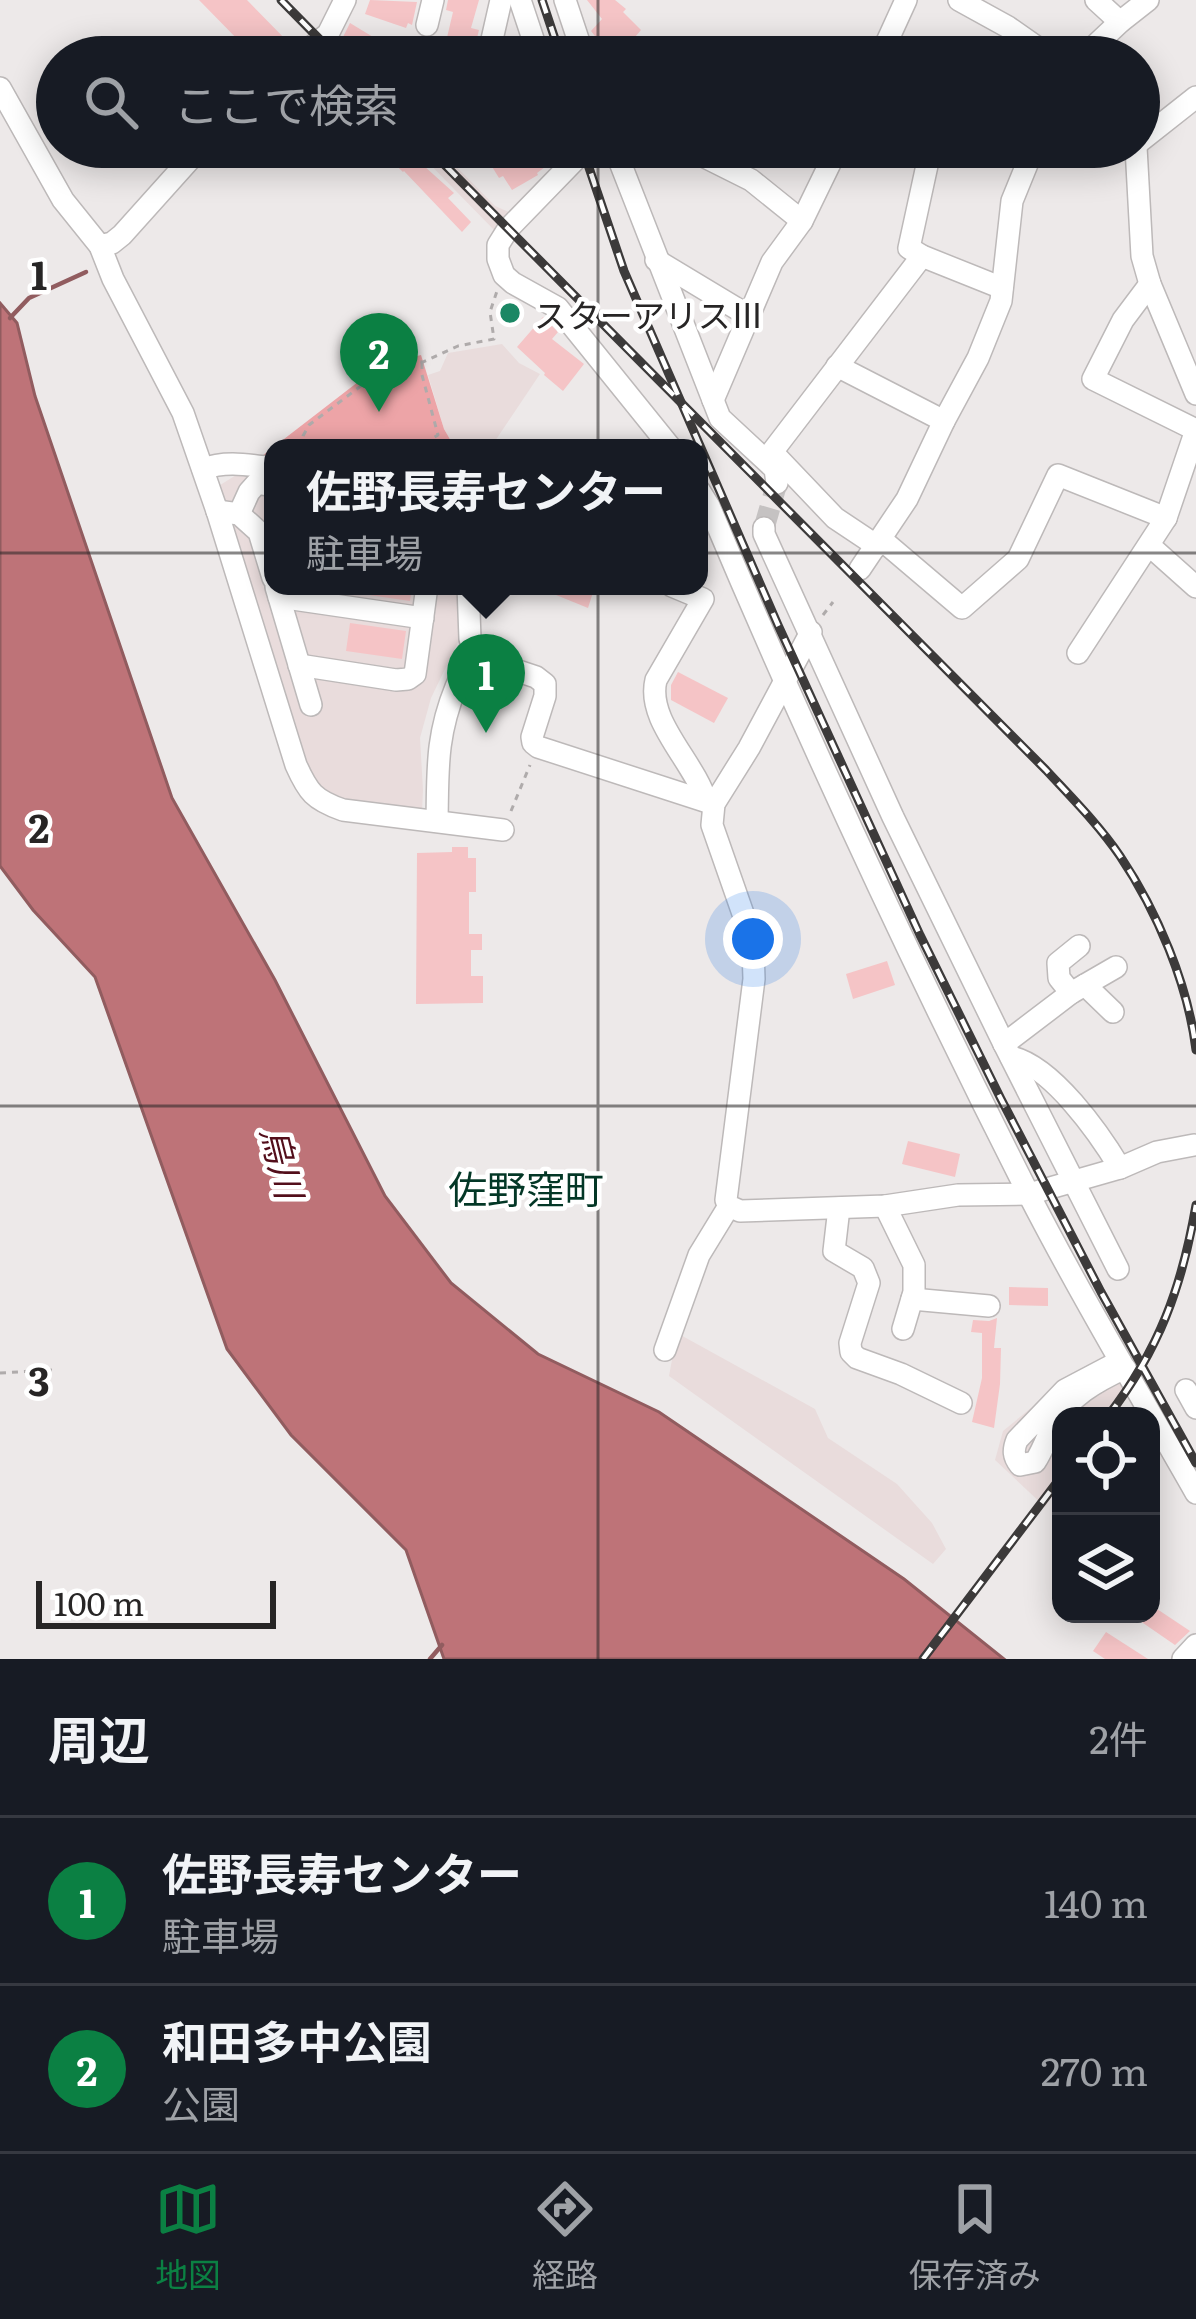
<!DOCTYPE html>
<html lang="ja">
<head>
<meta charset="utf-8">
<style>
	body { margin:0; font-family:Literata,"Noto Sans JP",serif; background:#20242c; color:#f1f3f6 }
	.controls { position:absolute; right:36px; bottom:36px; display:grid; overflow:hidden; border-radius:24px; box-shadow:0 6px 30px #0003 }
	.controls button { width:108px; height:108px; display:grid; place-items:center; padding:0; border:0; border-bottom:3px solid #363941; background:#171b24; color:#f1f3f6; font:60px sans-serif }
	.scale { position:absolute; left:36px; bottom:30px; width:240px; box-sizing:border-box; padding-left:12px; border:6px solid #272525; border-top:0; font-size:33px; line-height:42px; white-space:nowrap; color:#272525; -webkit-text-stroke:9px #fff; paint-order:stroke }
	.you { position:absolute; left:753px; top:939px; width:42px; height:42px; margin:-30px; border:9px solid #fff; border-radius:50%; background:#1a73e8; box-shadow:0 0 0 18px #1a73e833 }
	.badge { display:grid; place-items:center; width:78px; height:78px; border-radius:50%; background:#0b8043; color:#fff; font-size:39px; font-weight:700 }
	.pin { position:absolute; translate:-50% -99px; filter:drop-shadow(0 3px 6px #0008) }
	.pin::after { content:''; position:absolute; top:63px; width:42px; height:36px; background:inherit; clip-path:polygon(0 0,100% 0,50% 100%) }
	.popup { position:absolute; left:264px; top:439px; width:444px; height:156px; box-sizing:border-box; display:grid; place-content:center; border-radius:24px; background:#171b24; filter:drop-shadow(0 3px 9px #0005); font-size:39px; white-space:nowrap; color:#9ea1a6 }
	.popup b { font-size:45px; color:#f1f3f6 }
	.popup::after { content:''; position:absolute; left:50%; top:100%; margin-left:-24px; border:24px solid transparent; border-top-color:#171b24 }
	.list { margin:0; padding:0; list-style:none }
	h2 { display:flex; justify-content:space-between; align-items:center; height:156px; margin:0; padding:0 48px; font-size:51px }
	h2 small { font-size:39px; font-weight:400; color:#9ea1a6 }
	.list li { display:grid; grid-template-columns:78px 1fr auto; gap:36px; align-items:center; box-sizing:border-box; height:168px; padding:0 48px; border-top:3px solid #363941 }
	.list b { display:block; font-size:45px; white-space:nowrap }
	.list p { margin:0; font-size:39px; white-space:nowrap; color:#9ea1a6 }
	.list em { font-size:39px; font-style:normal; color:#9ea1a6 }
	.icon { flex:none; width:66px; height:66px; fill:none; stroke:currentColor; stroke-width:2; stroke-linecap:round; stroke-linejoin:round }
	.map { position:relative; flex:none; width:1196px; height:1659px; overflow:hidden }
	.search { position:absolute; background:#171b24; box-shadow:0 6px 30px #0003; left:36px; right:36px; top:36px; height:132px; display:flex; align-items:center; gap:30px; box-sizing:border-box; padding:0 42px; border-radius:66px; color:#9ea1a6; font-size:45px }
	.sheet { height:492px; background:#171b24 }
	nav { display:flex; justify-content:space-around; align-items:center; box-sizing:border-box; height:168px; border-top:3px solid #363941; background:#171b24; font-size:33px; color:#9ea1a6 }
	nav a { display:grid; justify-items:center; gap:6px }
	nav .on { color:#0b8043 }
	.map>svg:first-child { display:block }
	.built { fill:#e9dcdc }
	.green { fill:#eda4a7 }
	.water { fill:#be7378; stroke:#915c5f; stroke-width:3 }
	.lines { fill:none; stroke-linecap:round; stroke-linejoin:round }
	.stream { stroke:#915c5f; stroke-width:4.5 }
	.building { fill:#f5c4c6 }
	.minor-tunnel { stroke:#c5c2c2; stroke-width:21; stroke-dasharray:21 10; stroke-linecap:butt }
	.minor-casing { stroke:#bdb9b9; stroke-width:24 }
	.path { stroke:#afabab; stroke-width:3; stroke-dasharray:6 6; stroke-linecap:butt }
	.minor { stroke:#fff; stroke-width:21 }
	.rail-casing { stroke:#3c3a3a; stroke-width:9 }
	.rail { stroke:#fff; stroke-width:4.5; stroke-dasharray:14; stroke-linecap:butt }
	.grid { fill:none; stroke:#272525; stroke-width:3; stroke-opacity:0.55 }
	.poi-dot { fill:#1b8764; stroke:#fff; stroke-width:4.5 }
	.labels { text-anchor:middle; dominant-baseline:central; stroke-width:9; stroke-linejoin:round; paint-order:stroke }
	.poi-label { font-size:33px; fill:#272525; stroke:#fff; text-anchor:start }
	.water-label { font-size:36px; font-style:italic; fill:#530e1b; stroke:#fff }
	.quarter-label { font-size:39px; fill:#033726; stroke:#fff }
	.grid-label { font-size:39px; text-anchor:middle; font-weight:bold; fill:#272525; stroke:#fff; stroke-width:9; stroke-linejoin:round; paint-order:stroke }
</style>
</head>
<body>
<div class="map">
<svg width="1196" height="1659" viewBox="0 0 1196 1659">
	<rect width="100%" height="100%" fill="#ede9e9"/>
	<!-- built -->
	<g class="built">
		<polygon points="413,147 437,147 495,206 511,213 495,231"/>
		<polygon points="502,344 519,363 540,374 495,441 490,440 485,448 455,448 444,429 428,375 440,371 448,353"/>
		<polygon points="241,472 273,476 273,586 457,586 462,634 431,698 420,738 423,790 422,813 337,802 304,772 217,487"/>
		<polygon points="677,1333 815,1409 828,1438 897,1484 932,1523 946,1549 933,1564 669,1376"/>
		<polygon points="1111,1361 1128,1393 1111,1416 1061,1416 1061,1485 1045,1507 995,1460 1003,1431 1054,1389"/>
	</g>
	<!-- green -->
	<polygon class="green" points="421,355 444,429 455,448 273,448 273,457 262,456 380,365"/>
	<!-- water -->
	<polygon class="water" points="0,303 17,323 35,396 172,798 275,980 385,1196 451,1283 538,1354 659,1412 904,1579 1004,1659 444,1659 406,1550 291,1435 227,1349 95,977 33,910 0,866"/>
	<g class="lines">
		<!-- stream -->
		<g class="stream">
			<polyline points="10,318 29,298 86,272"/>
			<polyline points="430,1659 442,1645"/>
		</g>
	</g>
	<!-- building -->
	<g class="building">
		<polygon points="199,0 247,0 290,44 276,57 246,57 238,49 243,45"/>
		<polygon points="370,0 417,2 412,25 408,23 406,28 365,14"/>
		<polygon points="448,0 479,0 471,28 479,30 473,54 445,46 453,12 446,10"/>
		<polygon points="587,0 615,0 626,9 623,12 641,30 618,57 599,57 606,50 591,31 602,19"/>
		<polygon points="350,23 406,57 379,57 348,45 342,39"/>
		<polygon points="377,147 403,147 454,193 448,198 471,222 462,232 404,171 403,172"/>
		<polygon points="547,149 553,161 537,173 538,175 512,190 503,176 499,178 491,165 514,151 521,164"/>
		<polygon points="543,317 558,332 552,339 584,364 563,391 544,375 545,373 517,347"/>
		<polygon points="328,586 412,586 410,601 328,589"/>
		<polygon points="534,586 595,586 588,608"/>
		<polygon points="350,623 406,631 402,659 346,651"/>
		<polygon points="678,672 728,698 714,723 671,700 671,685"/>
		<polygon points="452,847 468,847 468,858 476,858 476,892 469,892 469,934 482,934 482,950 471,950 471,976 483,976 483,1003 416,1004 417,853 452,852"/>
		<polygon points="887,961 895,985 853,999 846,974"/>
		<polygon points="908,1141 960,1154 955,1177 902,1164"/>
		<polygon points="1009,1287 1048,1288 1048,1306 1009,1305"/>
		<polygon points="997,1318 994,1348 1001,1348 1000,1384 994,1428 972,1422 982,1378 982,1333 971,1332 973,1320 989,1321"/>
		<polygon points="1151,1605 1190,1631 1175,1645 1130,1614 1151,1614"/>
		<polygon points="1106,1632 1148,1659 1105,1659 1093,1651"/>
	</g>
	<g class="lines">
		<!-- minor-tunnel -->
		<polyline class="minor-tunnel" points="764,528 777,483"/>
		<!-- minor casing -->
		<g class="minor-casing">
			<g id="minor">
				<polyline points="520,0 539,57"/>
				<polyline points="565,0 584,57"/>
				<polyline points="959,0 1008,27 1051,57"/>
				<polyline points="1096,0 1120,22"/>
				<polyline points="427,25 433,0"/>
				<polyline points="299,57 328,34 345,0"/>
				<polyline points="488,57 501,0"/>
				<polyline points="880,57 906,0"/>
				<polyline points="1083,57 1120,22 1148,0"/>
				<path d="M0,88l63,112 37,46 13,33 70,134 34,98 79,254c12,27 18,35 47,45l160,20"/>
				<polyline points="1139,142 1196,97"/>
				<polyline points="569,147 574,161 508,229 498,245 498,259 504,275 513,283 558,308 671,448"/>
				<polyline points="614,147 720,418 775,469 777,483"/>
				<polyline points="685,147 751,180 802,221"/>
				<polyline points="931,147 909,248 922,256 1002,288"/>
				<polyline points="1136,147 1142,256 1150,284 1196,394"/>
				<polyline points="100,246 112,243 122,235 201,147"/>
				<polyline points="656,260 749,316"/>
				<polyline points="1150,284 1123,320 1093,379 1196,430"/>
				<polyline points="837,366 944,421"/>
				<polyline points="713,400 772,262 802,221 838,147"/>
				<polyline points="772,452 922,256"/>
				<polyline points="774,454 835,518 877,546"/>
				<path d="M203,469c23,-9 46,-4 70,-1"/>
				<path d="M699,490l10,16c98,232 204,460 318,685 53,103 112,202 169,302"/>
				<polyline points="217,511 239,514 259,532 273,578"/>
				<polyline points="239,514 249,492 257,483 273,486"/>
				<polyline points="764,528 764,534 893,817 1004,1044 1118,1269"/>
				<polyline points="882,540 962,608 1018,559 1058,475 1166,518"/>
				<polyline points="1150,546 1196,587"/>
				<polyline points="860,569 907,499 944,421 978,358 1001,301 1012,201 1034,147"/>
				<polyline points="468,586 470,639"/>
				<path d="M672,586l31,13 -47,81c-10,41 38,81 50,121"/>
				<polyline points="276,587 311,705"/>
				<polyline points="279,597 423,618"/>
				<polyline points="811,632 749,748 714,804 712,825 748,928 753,949 754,979 726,1200 729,1206 740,1211 885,1206 958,1195 1029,1194 1120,1168 1157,1152 1194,1145"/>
				<polyline points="1078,653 1166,518 1196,430"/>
				<polyline points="299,665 396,680 408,679 415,674 427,586"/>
				<path d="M437,821c1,-52 -1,-85 19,-134 6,-13 8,-25 20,-30l60,20 9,7v12l-13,41 1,6 5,4 176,57"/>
				<polyline points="1085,985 1113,1012"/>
				<polyline points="1071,993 1059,978 1058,963 1079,946"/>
				<polyline points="1004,1044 1071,993 1116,967"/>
				<path d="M1011,1057c41,9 88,76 109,111"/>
				<polyline points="885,1206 914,1265 914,1292 903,1329"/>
				<polyline points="839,1208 834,1251 863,1268 869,1283 850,1343 851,1352 857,1358 901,1374 961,1403"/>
				<polyline points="912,1299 989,1306"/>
				<polyline points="665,1350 699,1255 729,1206"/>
				<path d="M1120,1361l-55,29 -48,50c-4,10 -4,16 3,25l15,-3c8,-12 12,-25 18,-37 17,-29 42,-43 72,-57"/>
				<polyline points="1186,1390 1196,1408"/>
				<polyline points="1183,1659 1196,1645"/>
			</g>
		</g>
		<!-- path -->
		<g class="path">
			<polyline points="422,363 422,375 438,435 433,438 435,448"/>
			<polyline points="302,448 303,436 309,425 386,367 414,361 423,362 458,346 494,339 490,312 497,291"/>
			<polyline points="823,615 833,602"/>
			<polyline points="511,811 530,765"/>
			<polyline points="0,1373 52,1370"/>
		</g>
		<!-- minor -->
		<use href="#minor" class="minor"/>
		<!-- rail casing -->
		<g class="rail-casing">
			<g id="rail">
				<polyline points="281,0 337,57"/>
				<polyline points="542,0 561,57"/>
				<path d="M427,147l619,623c25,27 53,55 74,86 37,55 68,128 76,194"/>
				<polyline points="582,147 624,271 778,625 920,935 1001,1099 1101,1292 1196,1463"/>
				<path d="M1108,1416c51,-66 74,-129 88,-211"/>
				<polyline points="923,1659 1061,1477"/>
			</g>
		</g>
		<!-- rail -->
		<use href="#rail" class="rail"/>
	</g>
	<!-- grid -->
	<path class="grid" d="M598,0v57M598,147v1512M0,553h1196M0,1106h1196"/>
	<!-- markers -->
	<circle class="poi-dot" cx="510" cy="313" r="12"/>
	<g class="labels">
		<!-- poi labels -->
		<g class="poi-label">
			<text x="534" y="313">スターアリスⅢ</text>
		</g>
		<!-- water labels -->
		<g class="water-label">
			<text transform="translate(284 1162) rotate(76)">烏川</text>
		</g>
		<!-- quarter labels -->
		<g class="quarter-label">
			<text x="526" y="1187">佐野窪町</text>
		</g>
	</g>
	<g class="grid-label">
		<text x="39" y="290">1</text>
		<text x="39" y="843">2</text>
		<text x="39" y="1396">3</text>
	</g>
</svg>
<div class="controls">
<button><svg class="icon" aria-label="locate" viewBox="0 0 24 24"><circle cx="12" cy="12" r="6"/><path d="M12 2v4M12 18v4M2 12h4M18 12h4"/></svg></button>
<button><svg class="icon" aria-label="layers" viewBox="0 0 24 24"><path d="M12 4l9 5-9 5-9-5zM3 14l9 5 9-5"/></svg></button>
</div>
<div class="scale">100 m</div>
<div class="you"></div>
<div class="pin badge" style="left:486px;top:733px">1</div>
<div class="popup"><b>佐野長寿センター</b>駐車場</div>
<div class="pin badge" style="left:379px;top:412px">2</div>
<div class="search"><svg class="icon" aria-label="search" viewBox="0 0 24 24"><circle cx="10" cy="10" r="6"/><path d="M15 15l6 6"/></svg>ここで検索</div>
</div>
<section class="sheet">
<h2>周辺<small>2件</small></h2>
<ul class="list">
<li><span class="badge">1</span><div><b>佐野長寿センター</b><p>駐車場</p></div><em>140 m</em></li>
<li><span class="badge">2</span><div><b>和田多中公園</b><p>公園</p></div><em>270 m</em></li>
</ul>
</section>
<nav>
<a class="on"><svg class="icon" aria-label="map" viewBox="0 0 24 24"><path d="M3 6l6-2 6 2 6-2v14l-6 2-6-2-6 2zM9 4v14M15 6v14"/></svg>地図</a>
<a><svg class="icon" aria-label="directions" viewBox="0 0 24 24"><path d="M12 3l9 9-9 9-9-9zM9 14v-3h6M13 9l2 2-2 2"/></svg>経路</a>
<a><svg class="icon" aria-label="saved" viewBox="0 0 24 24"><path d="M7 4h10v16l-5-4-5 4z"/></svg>保存済み</a>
</nav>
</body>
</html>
